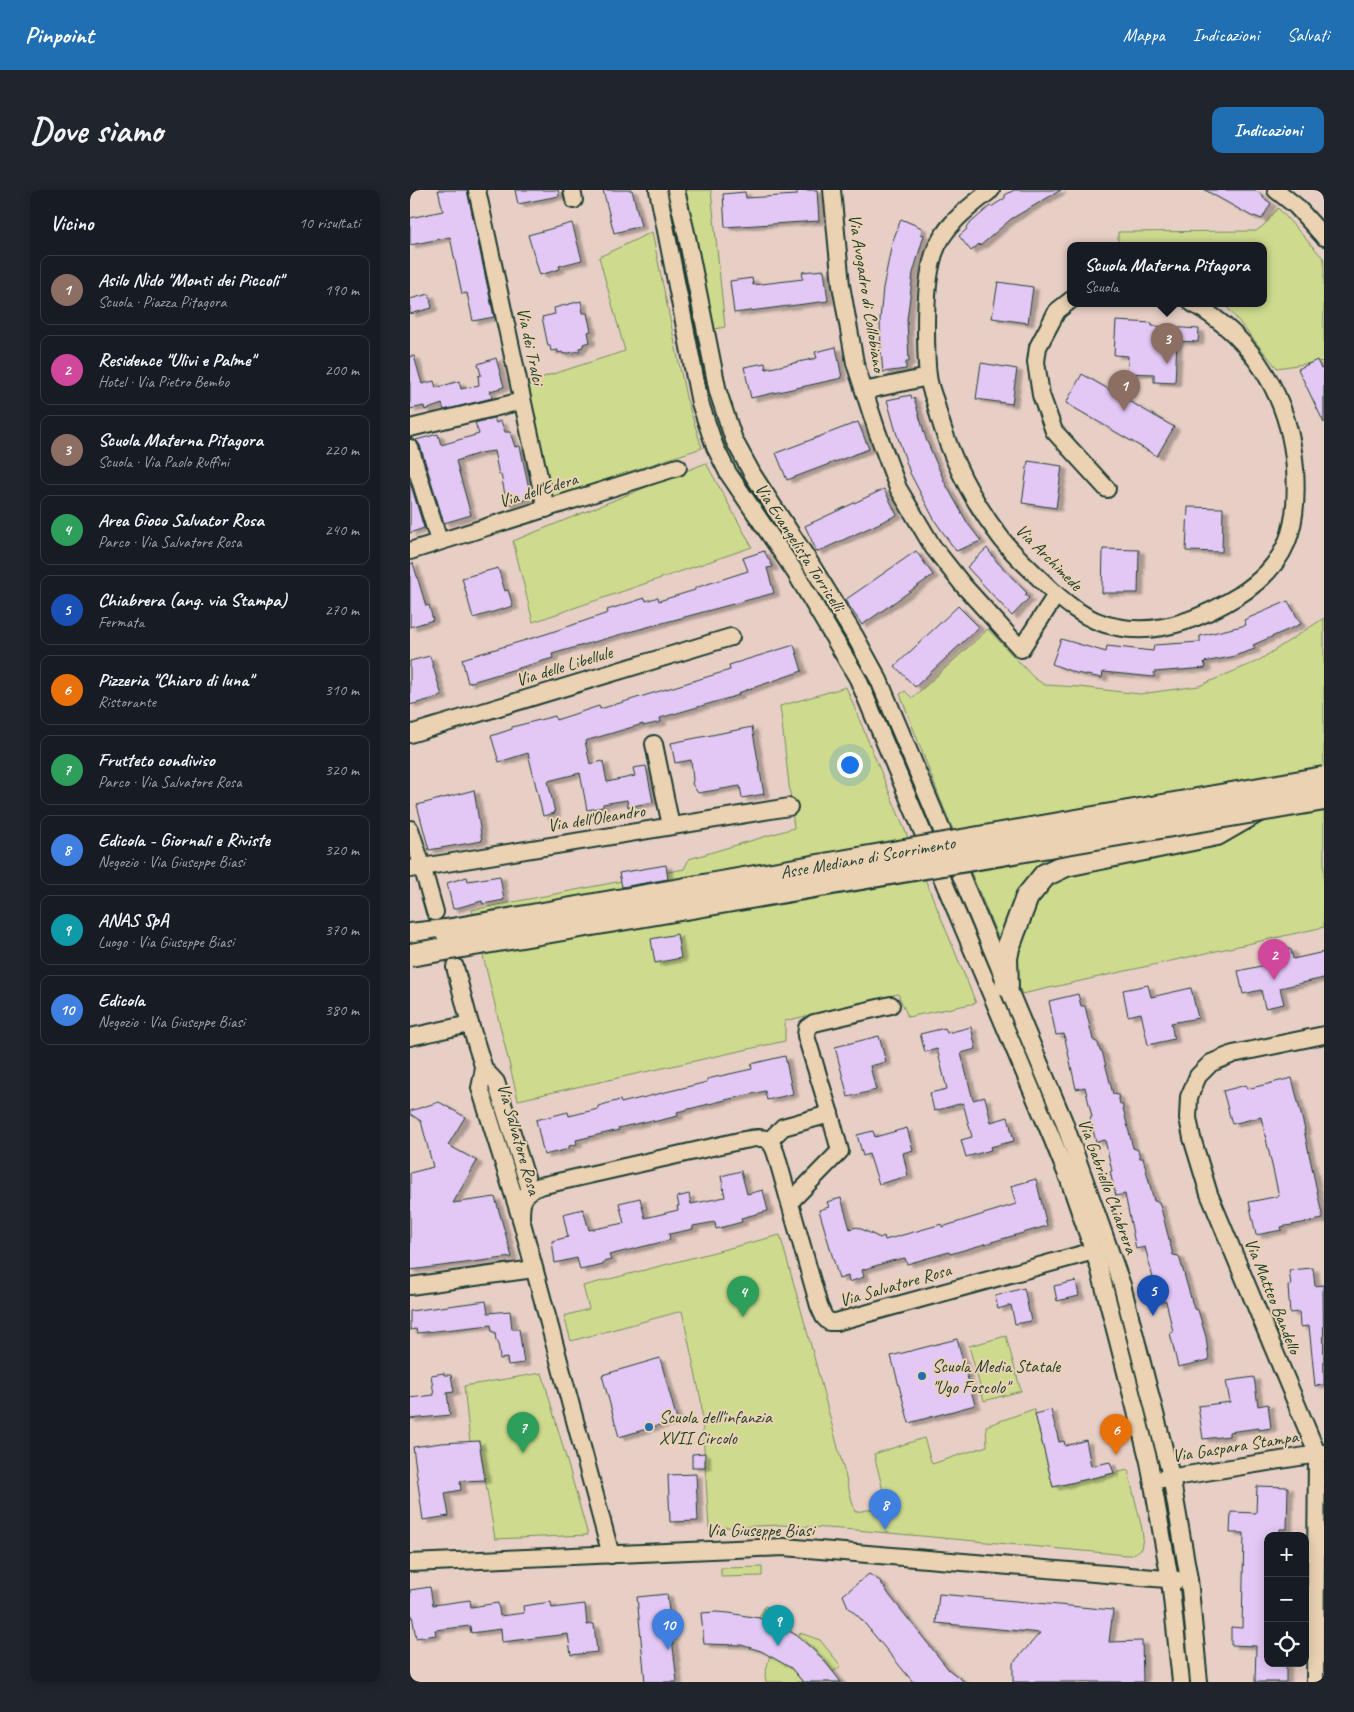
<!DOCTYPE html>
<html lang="it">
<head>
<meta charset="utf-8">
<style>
	body { margin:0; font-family:Caveat,sans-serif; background:#20242c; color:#f1f3f6 }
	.controls { position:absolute; right:15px; bottom:15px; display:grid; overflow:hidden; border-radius:10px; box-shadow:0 2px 12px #0003 }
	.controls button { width:45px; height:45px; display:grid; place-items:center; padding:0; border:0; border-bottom:1px solid #363941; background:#171b24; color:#f1f3f6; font:25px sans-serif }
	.you { position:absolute; left:439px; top:574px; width:18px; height:18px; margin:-12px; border:4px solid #fff; border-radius:50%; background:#1a73e8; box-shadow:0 0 0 8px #1a73e833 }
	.badge { display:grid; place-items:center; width:32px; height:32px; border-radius:50%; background:#1f6fb2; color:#fff; font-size:16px; font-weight:700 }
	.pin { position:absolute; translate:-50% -41px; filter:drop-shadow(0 1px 2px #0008) }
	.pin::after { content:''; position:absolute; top:26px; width:18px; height:15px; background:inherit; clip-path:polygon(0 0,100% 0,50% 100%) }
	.popup { position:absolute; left:657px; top:52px; width:200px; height:65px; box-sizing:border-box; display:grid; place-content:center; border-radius:10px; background:#171b24; filter:drop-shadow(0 1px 4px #0005); font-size:16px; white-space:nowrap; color:#9ea1a6 }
	.popup b { font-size:19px; color:#f1f3f6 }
	.popup::after { content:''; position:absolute; left:50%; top:100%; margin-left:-10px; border:10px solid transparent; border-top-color:#171b24 }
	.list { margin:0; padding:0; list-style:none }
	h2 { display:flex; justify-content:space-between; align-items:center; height:65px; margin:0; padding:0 20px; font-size:21px }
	h2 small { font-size:16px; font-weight:400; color:#9ea1a6 }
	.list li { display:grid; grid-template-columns:32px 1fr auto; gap:15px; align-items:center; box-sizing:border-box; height:70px; margin:0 10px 10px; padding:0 10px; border:1px solid #363941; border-radius:10px }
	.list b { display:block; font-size:19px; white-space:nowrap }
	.list p { margin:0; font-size:16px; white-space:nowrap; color:#9ea1a6 }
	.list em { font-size:16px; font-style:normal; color:#9ea1a6 }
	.icon { flex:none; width:28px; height:28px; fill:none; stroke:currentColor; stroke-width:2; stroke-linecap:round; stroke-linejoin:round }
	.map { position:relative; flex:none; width:914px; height:1492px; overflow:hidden; border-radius:10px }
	header { display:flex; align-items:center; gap:30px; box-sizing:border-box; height:70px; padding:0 25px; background:#1f6fb2; color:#fff }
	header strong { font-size:24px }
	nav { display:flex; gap:28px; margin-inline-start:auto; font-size:18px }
	.intro { display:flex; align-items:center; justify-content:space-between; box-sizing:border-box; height:120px; padding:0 30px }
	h1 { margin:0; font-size:35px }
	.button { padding:12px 22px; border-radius:10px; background:#1f6fb2; color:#fff; font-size:18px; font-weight:700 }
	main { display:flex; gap:30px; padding:0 30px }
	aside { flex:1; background:#171b24; border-radius:10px; box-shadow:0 2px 12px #0003 }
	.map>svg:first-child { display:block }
	.green { fill:#cedb8e; stroke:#768c61 }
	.building { fill:#e3c7f5; stroke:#1f3d34; filter:url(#shadow) }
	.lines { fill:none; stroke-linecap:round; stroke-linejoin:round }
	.minor-casing { stroke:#1f3d34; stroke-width:20 }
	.highway-casing { stroke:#1f3d34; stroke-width:26 }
	.minor { stroke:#ead2b2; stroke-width:16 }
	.highway { stroke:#ead2b2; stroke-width:22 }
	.highway-bridge-casing { stroke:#1f3d34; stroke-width:26; stroke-linecap:butt }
	.highway-bridge { stroke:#ead2b2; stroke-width:22 }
	.poi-dot { fill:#1f6fb2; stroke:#ead2b2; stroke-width:2 }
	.labels { text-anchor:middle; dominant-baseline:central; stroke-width:4; stroke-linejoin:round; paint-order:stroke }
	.street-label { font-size:18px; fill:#1f3d34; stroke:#ead2b2 }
	.poi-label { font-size:18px; fill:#1f3d34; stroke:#ead2b2; text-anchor:start }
</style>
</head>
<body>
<header>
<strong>Pinpoint</strong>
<nav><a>Mappa</a><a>Indicazioni</a><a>Salvati</a></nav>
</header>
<div class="intro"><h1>Dove siamo</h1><a class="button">Indicazioni</a></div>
<main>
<aside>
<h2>Vicino<small>10 risultati</small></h2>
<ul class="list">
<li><span class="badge" style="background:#8d6e63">1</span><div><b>Asilo Nido &quot;Monti dei Piccoli&quot;</b><p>Scuola · Piazza Pitagora</p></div><em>190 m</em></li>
<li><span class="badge" style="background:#d1479c">2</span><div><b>Residence &quot;Ulivi e Palme&quot;</b><p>Hotel · Via Pietro Bembo</p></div><em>200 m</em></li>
<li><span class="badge" style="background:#8d6e63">3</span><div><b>Scuola Materna Pitagora</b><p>Scuola · Via Paolo Ruffini</p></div><em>220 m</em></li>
<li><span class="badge" style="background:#2e9e5b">4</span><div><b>Area Gioco Salvator Rosa</b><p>Parco · Via Salvatore Rosa</p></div><em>240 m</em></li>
<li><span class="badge" style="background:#1a4fb4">5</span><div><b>Chiabrera (ang. via Stampa)</b><p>Fermata</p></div><em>270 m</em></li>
<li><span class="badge" style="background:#e8710a">6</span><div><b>Pizzeria &quot;Chiaro di luna&quot;</b><p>Ristorante</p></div><em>310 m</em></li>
<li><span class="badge" style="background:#2e9e5b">7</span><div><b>Frutteto condiviso</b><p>Parco · Via Salvatore Rosa</p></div><em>320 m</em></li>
<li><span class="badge" style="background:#3f7fe0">8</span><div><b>Edicola - Giornali e Riviste</b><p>Negozio · Via Giuseppe Biasi</p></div><em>320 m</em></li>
<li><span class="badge" style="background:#0f9aa8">9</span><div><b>ANAS SpA</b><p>Luogo · Via Giuseppe Biasi</p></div><em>370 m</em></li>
<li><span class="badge" style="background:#3f7fe0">10</span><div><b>Edicola</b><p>Negozio · Via Giuseppe Biasi</p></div><em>380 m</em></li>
</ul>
</aside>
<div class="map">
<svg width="914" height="1492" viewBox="0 0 914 1492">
	<defs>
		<filter id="shadow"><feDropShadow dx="5.5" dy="3" stdDeviation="1" flood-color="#0004"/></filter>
	</defs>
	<rect width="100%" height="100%" fill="#e8cfc6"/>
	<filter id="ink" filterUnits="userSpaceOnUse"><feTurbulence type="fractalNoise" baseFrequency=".02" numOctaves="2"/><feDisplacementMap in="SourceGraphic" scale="10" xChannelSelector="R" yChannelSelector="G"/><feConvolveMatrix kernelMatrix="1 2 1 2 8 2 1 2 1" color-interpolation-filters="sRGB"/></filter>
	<g filter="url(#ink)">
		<!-- green -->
		<g class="green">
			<polygon points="272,0 301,0 315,137 305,139"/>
			<polygon points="868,18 914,69 914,171 867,178 817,117 806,113 853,113 853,55 708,55 708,42 846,41 854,35"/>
			<polygon points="242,42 276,207 292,258 142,307 118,192 215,161 189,67"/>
			<polygon points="296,273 342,357 123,432 103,351"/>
			<polygon points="914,428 914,737 612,804 531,611 490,504 495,501 502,508 578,439 624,488 635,495 669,497 730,504 789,496 848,471"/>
			<polygon points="436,497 566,813 498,827 488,804 375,831 375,851 108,910 62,720 274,679 279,669 384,638 370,516"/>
			<polygon points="370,1045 400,1152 445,1322 477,1317 464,1264 514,1248 522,1274 577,1256 576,1236 624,1219 643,1297 718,1280 732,1339 733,1348 731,1359 722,1365 717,1365 446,1340 371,1335 299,1338 291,1210 272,1121 161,1151 154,1126 179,1119 173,1096"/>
			<polygon points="596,1146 611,1201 574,1211 559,1156"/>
			<polygon points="132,1183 178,1345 85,1349 69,1252 60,1252 54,1196"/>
			<polygon points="352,1377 352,1386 311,1387 311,1378"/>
			<polygon points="355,1416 359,1418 367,1428 378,1436 376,1439 349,1428"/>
			<polygon points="390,1443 410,1450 431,1476 423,1482 412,1468 389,1447"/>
			<polygon points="360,1465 381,1478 393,1492 356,1492 355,1485"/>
		</g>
		<!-- building -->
		<g class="building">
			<polygon points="28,0 57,0 84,127 63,131 57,103 52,104 40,47 0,55 0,28 33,21"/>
			<polygon points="105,0 148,0 149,6 108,14"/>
			<polygon points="193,0 222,0 231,36 204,43"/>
			<polygon points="387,0 407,0 409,31 315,37 313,4 335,2 336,8 387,5"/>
			<polygon points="604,0 651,0 601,29 570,56 569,54 561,61 549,46 557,39 556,37 580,16 581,17 595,8 595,5"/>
			<polygon points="795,0 844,0 854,6 853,8 861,13 852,29 844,26 843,27"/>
			<polygon points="491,29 512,38 511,44 514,45 503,83 497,130 499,172 496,172 496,179 473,182 471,162 470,130 473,98 482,53"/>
			<polygon points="162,33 172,70 149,76 150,79 130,85 118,45"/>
			<polygon points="414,80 418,111 324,123 320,91 342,88 343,95 393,89 392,82"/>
			<polygon points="588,92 623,97 618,133 582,128"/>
			<polygon points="19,104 22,118 0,124 0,109"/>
			<polygon points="171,111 173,123 177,123 181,141 178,142 180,152 173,154 173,157 169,158 170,161 153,164 152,162 148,163 148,160 141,161 140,156 138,156 132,127 145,124 144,118"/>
			<polygon points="706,131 742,133 742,136 789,139 788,152 767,151 765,193 744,192 744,184 717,183 718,166 704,165"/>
			<polygon points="426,157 432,188 341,208 334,177 355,173 356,179 407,168 405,162"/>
			<polygon points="0,166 4,166 12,194 24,191 26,198 49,191 51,199 69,195 68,186 71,185 68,174 86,168 94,197 80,201 82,208 34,220 32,214 15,220 14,216 0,219"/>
			<polygon points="907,170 911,179 914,178 914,233 888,179"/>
			<polygon points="571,173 607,179 602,214 566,209"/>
			<polygon points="672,184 764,237 747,266 656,213"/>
			<polygon points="501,205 502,209 504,208 516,249 535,293 558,334 571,351 546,361 525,331 500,283 486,242 477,210"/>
			<polygon points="84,228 86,233 91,231 95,242 100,242 105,257 110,256 121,308 97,315 91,284 89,285 84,261 70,263 46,271 61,325 34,333 10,255 6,250 28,244 31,255 69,244 65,233"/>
			<polygon points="448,232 459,259 377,290 366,263"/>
			<polygon points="618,271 652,276 646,318 612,313"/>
			<polygon points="0,292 14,338 0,343"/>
			<polygon points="474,299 487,325 407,362 395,336"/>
			<polygon points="778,317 813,318 812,362 776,361"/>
			<polygon points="577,358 587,372 617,403 615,405 619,408 602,426 557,377"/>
			<polygon points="693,359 729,360 728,403 692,403"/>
			<polygon points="354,361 363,377 357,378 364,403 219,442 142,464 143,468 58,493 52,469 136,444 198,423 197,420 235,408 236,411 248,407 249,411 285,400 285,398 338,381 333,368"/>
			<polygon points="506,361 523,385 452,435 435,410"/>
			<polygon points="3,373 16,416 19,415 23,430 0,437 0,374"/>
			<polygon points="88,378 95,401 98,400 103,416 63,428 52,388"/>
			<polygon points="878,411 891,434 843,455 845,459 821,467 794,472 796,478 744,482 744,487 693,482 692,488 666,483 642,474 651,449 696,462 697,456 743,461 744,455 790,452 790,446 836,435 834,430"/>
			<polygon points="548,416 569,437 505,497 485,476"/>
			<polygon points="384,455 392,481 328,503 329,505 250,528 251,532 233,536 233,534 175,551 180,574 193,571 197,592 225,586 223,578 236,576 243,612 218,617 217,610 193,614 193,617 177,620 170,583 138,591 145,623 133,626 118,563 89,572 81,546 102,539 102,537 145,526 146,530 189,516 190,519 320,480 319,475"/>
			<polygon points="20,466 32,506 0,515 0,471"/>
			<polygon points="342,537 354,604 332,608 330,596 288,603 282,594 283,590 281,570 265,573 261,553"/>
			<polygon points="64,600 72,651 19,660 7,615"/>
			<polygon points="256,675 258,689 212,697 209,683"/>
			<polygon points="90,686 94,710 73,714 72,711 43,719 37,693 57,687 58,691"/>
			<polygon points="267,744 271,768 245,773 241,749"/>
			<polygon points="871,756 881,760 883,769 914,762 914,788 870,798 874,814 855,818 851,800 833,804 828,781 860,774 857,759"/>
			<polygon points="738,795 741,807 781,798 788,828 761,833 764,849 738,855 731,823 718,826 713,800"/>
			<polygon points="668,804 671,816 675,816 683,850 688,853 690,861 692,861 703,904 708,905 710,914 712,914 723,958 728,960 730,968 733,968 744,1011 749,1012 752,1022 763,1065 769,1066 784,1119 788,1120 796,1147 799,1170 768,1177 760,1143 763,1142 756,1111 746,1113 740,1089 743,1088 735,1057 726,1059 715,1004 706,1006 700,982 702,981 695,950 686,952 680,928 682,927 675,897 666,899 654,844 646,845 639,811"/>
			<polygon points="561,837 566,859 551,863 563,910 575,907 581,932 598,927 604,951 580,957 581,960 556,967 551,950 562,947 553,913 524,921 520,903 537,899 527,859 515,862 510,844 535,838 537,843"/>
			<polygon points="469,846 476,872 460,876 466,900 438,907 425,857"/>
			<polygon points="375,866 383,904 357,910 355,901 315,910 267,922 268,926 243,932 243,930 208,938 209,940 166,950 167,954 159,956 159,959 134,965 126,930 158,922 159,926 188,919 188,916 210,910 211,913 297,892 297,889 342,879 341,874"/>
			<polygon points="882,888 895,940 894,940 913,1029 871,1037 872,1040 846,1045 839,1012 869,1006 851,927 822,934 813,901 836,895 837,899"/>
			<polygon points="29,912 55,927 38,955 67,971 43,1013 85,1007 102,1067 0,1080 0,983 23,977 11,931 0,924 0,921"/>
			<polygon points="497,938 503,960 493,963 498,986 469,994 459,964 453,966 447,945 463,941 465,947"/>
			<polygon points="331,981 337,1004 353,1000 358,1021 331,1028 332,1032 306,1039 305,1032 283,1036 283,1039 259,1044 260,1050 199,1065 201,1070 193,1072 193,1075 170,1080 167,1068 145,1073 142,1051 158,1047 153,1024 173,1019 179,1040 214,1033 209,1013 230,1008 235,1028 268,1020 267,1016 269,1016 267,1007 279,1004 281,1014 315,1007 311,986"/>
			<polygon points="626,989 637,1036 540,1064 539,1062 497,1074 495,1068 481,1071 452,1080 454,1087 439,1092 438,1086 429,1089 409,1020 419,1017 417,1012 431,1008 440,1039 447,1037 470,1048 474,1046 475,1050 532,1034 532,1037 606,1014 601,996"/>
			<polygon points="903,1078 905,1096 913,1095 914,1195 905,1196 899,1136 890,1137 889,1122 880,1123 878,1096 881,1095 879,1080"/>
			<polygon points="666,1091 669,1106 647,1111 644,1096"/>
			<polygon points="614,1098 621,1131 605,1134 601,1115 588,1119 585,1106"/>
			<polygon points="76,1111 78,1123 100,1121 102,1139 109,1139 114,1173 98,1175 97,1168 90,1169 88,1151 86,1151 85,1142 82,1142 81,1135 7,1143 6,1139 0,1140 0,1121"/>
			<polygon points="547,1149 565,1215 499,1233 481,1166"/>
			<polygon points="250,1168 267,1230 209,1247 192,1185"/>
			<polygon points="34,1183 34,1185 41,1185 44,1202 37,1203 40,1225 0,1229 0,1208 24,1205 21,1185"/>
			<polygon points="844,1187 848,1216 858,1214 861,1238 849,1240 849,1238 819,1242 819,1246 793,1249 788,1216 820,1212 816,1191"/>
			<polygon points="641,1220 649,1252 654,1251 655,1256 676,1250 681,1276 700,1272 704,1283 643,1297 625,1224"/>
			<polygon points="69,1251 75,1290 50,1291 51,1300 35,1303 39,1326 13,1330 3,1257 31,1253"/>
			<polygon points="295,1263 295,1277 282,1277 282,1264"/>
			<polygon points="286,1284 288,1331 260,1332 258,1285"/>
			<polygon points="847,1296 878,1297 877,1339 870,1339 869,1345 858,1346 858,1473 876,1473 876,1492 845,1492 846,1456 821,1455 821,1437 832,1438 834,1343 820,1343 821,1322 846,1323"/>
			<polygon points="459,1384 470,1391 480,1406 539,1480 555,1492 503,1492 451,1429 438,1417 433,1405"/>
			<polygon points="20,1397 23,1415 60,1410 61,1417 88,1413 90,1426 114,1423 113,1416 141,1412 142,1418 175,1414 177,1435 184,1434 187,1462 161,1465 158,1444 92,1452 91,1439 61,1443 60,1436 25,1440 26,1445 6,1448 2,1425 0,1425 0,1400"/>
			<polygon points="257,1404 267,1492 235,1492 227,1407"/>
			<polygon points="529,1404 703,1420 699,1452 732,1451 733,1492 603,1492 603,1473 630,1443 526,1433"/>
			<polygon points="306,1422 319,1423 349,1428 376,1439 389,1447 401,1458 412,1468 431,1492 393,1492 381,1478 351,1461 331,1455 294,1454 291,1423"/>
		</g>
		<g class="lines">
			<!-- minor casing -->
			<g class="minor-casing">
				<g id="minor">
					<polyline points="67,0 136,319"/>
					<polyline points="162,0 164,10"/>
					<polyline points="248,0 290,213 305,257 318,283 385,382 448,489 642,948 659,990 689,1077 739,1272 760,1390 771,1492"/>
					<polyline points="266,0 277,47 308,202 324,250 343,285 397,368 446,448 469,490 653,929 712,1095 761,1286 779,1389 789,1492"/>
					<polyline points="422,0 431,95 445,173 467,241 488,298 523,357 553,395 611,459 646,405"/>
					<path d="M581,0c-22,17 -48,36 -57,64 -7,23 -8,48 -8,71 0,17 0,35 2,51 1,8 4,17 7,25 12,49 35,97 66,137 11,15 26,28 39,41 21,21 46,43 77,48 42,9 85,-9 121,-31 50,-32 61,-68 57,-127 -5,-70 -41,-131 -103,-166"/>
					<polyline points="866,0 886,16 914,47"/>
					<polyline points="661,110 647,121 628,157 626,172 631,205 644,241 697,299"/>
					<polyline points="454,201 518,187"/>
					<polyline points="0,238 112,211"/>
					<polyline points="0,258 29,351"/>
					<polyline points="0,361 268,277"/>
					<polyline points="0,544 321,447"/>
					<polyline points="244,554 261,636"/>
					<polyline points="0,639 12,676 25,722"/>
					<polyline points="0,679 379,617"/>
					<polyline points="45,777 60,834 74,879 86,892 120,1000"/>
					<polyline points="0,847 60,834"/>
					<polyline points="74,879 70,898 111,1029 201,1365"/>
					<polyline points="420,924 396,846 397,838 404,833 481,815"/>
					<polyline points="360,950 373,937 420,924 430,961 381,1011"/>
					<path d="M111,1029c0,-18 1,-26 19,-33l199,-45c19,-3 30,-9 37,13l43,152 5,11 5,5h7l258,-71"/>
					<polyline points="0,1096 124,1079"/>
					<polyline points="752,1289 914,1263"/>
					<polyline points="0,1373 374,1357 768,1390"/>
					<polyline points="905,1492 907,1263 799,1004 782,948 778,928 779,907 788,886 801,873 823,864 914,845"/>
				</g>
			</g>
			<!-- highway casing -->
			<g class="highway-casing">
				<g id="highway">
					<polyline points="0,745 36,741"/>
					<polyline points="597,796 596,768 598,758 617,707 635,685 656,675 807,644 847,621"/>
				</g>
			</g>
			<!-- minor -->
			<use href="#minor" class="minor"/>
			<!-- highway -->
			<use href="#highway" class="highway"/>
			<!-- highway-bridge casing -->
			<g class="highway-bridge-casing">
				<g id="highway-bridge">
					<path id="s1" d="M36,741l878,-153"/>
					<polyline points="0,765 914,609"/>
				</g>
			</g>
			<!-- highway-bridge -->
			<use href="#highway-bridge" class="highway-bridge"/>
		</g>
	</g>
	<!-- markers -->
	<g class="poi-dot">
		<circle cx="512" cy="1186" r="5"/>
		<circle cx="239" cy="1237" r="5"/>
	</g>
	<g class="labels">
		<!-- street labels -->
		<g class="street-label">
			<text transform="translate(457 103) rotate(81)">Via Avogadro di Collobiano</text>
			<text transform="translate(121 156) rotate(78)">Via dei Tralci</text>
			<text transform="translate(128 300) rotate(-17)">Via dell'Edera</text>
			<text transform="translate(390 357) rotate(57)">Via Evangelista Torricelli</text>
			<text transform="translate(639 367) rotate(45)">Via Archimede</text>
			<text transform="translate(154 476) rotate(-17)">Via delle Libellule</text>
			<text transform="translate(186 628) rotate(-9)">Via dell'Oleandro</text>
			<text stroke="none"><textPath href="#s1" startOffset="428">Asse Mediano di Scorrimento</textPath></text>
			<text transform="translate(109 949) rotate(74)">Via Salvatore Rosa</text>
			<text transform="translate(698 996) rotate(70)">Via Gabriello Chiabrera</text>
			<text transform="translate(485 1095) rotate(-16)">Via Salvatore Rosa</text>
			<text transform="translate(863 1106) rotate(68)">Via Matteo Bandello</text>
			<text transform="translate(825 1256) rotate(-9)">Via Gaspara Stampa</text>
			<text x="350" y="1340">Via Giuseppe Biasi</text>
		</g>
		<!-- poi labels -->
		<g class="poi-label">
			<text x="522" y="1176">Scuola Media Statale<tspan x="522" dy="21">"Ugo Foscolo"</tspan></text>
			<text x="249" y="1227">Scuola dell'infanzia<tspan x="249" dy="21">XVII Circolo</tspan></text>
		</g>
	</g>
</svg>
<div class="controls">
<button>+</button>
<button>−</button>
<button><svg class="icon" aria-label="locate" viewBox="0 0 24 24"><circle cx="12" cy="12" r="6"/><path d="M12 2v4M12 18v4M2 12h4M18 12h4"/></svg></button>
</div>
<div class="you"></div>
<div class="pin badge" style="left:714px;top:221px;background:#8d6e63">1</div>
<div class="pin badge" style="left:864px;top:790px;background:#d1479c">2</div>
<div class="pin badge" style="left:757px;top:174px;background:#8d6e63">3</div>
<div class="popup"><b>Scuola Materna Pitagora</b>Scuola</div>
<div class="pin badge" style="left:333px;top:1127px;background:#2e9e5b">4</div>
<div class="pin badge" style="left:743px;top:1126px;background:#1a4fb4">5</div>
<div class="pin badge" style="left:706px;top:1265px;background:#e8710a">6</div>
<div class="pin badge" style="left:113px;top:1263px;background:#2e9e5b">7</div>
<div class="pin badge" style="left:475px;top:1340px;background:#3f7fe0">8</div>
<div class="pin badge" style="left:368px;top:1456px;background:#0f9aa8">9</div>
<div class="pin badge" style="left:258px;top:1460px;background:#3f7fe0">10</div>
</div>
</main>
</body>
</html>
